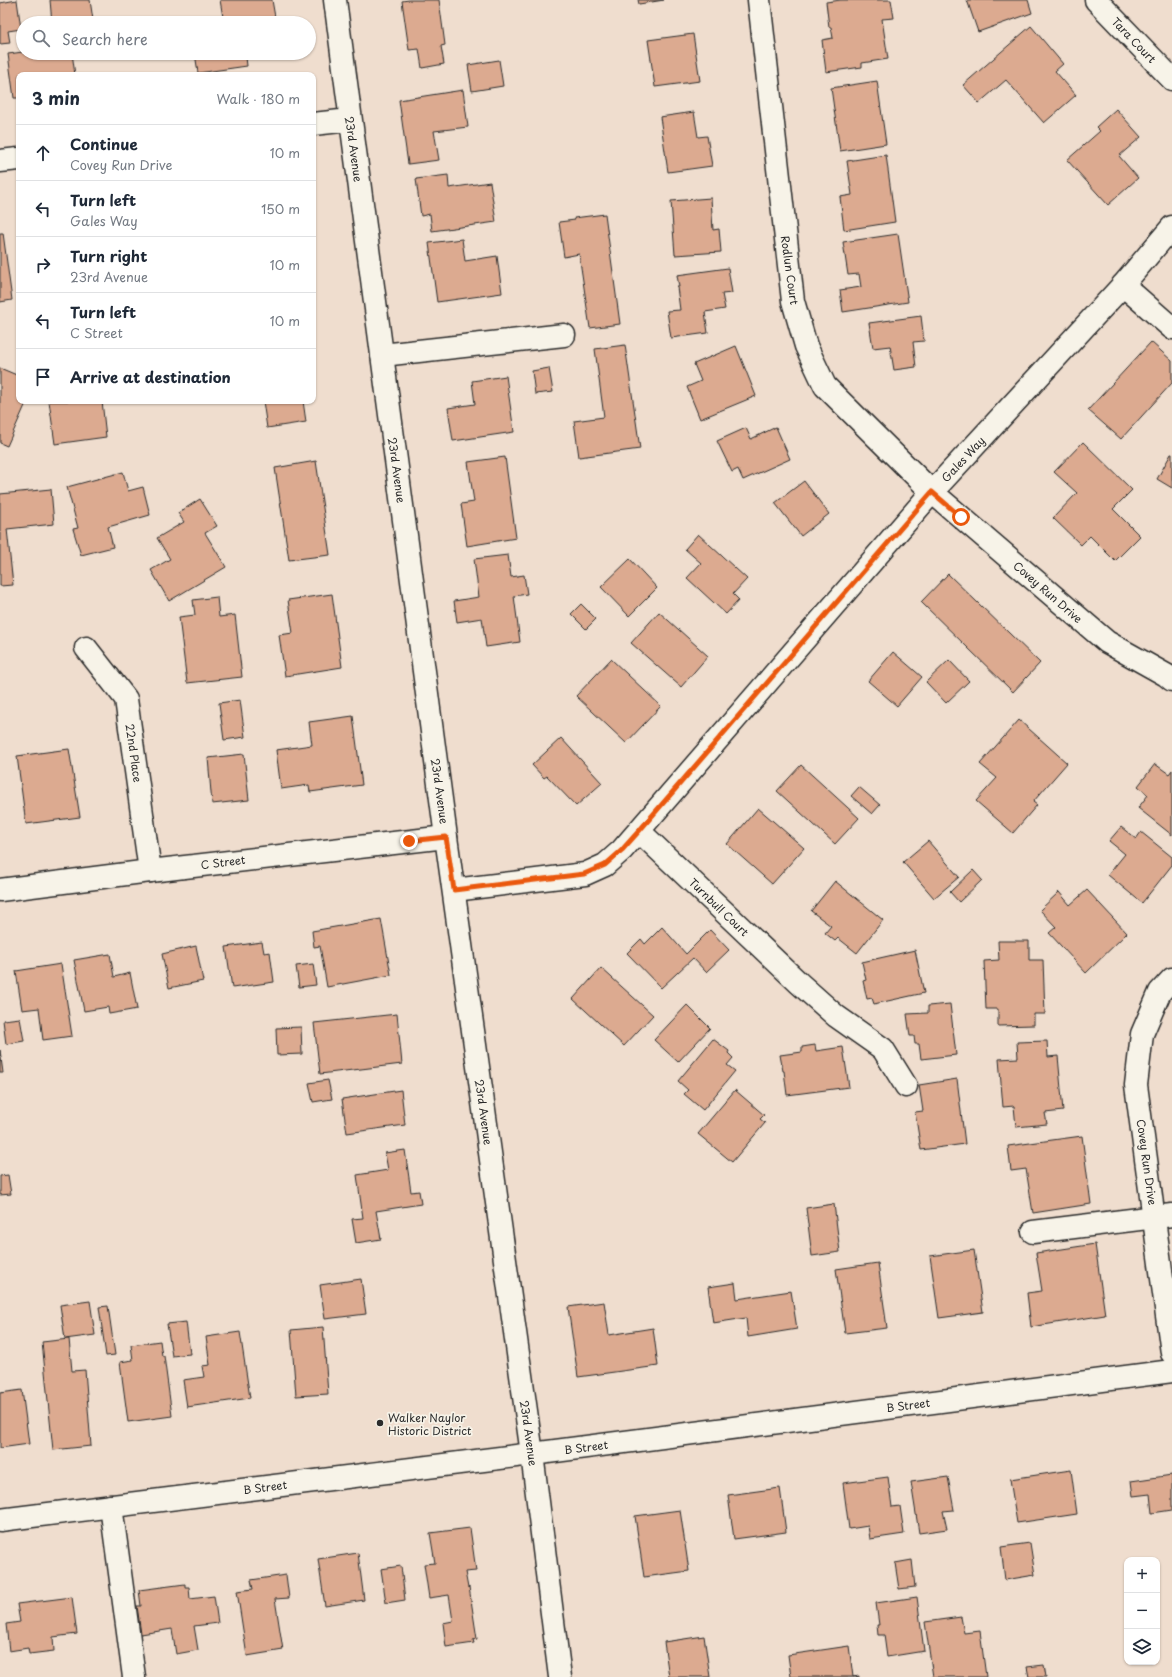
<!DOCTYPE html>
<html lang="en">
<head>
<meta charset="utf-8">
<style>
	body { margin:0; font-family:"Playpen Sans",sans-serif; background:#f6f6f7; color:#1f2937 }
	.controls { position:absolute; right:12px; bottom:12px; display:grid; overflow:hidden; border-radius:8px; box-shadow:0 1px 3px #0004 }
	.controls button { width:36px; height:36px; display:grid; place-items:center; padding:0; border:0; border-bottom:1px solid #e0e1e3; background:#fff; color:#1f2937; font:20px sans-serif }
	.stop { position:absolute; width:12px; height:12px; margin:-9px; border:3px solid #ea580c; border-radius:50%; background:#fff }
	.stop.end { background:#ea580c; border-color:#fff; box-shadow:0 1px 4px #0008 }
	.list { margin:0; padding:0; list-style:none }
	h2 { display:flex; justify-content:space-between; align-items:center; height:52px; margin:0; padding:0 16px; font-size:17px }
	h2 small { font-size:13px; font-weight:400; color:#747a83 }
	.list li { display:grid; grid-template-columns:26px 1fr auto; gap:12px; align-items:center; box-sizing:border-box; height:56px; padding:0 16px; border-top:1px solid #e0e1e3 }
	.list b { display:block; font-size:15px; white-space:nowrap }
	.list p { margin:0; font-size:13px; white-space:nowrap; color:#747a83 }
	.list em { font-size:13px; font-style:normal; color:#747a83 }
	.icon { flex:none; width:22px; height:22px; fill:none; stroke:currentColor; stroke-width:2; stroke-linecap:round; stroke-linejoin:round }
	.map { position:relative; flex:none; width:1172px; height:1677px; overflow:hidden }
	.search { position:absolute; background:#fff; box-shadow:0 1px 3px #0004; left:16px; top:16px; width:300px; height:44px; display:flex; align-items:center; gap:10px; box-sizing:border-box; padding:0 14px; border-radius:22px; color:#747a83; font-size:15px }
	.panel { position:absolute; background:#fff; box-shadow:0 1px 3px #0004; left:16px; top:72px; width:300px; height:332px; border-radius:8px }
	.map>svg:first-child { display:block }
	.building { fill:#dcaa90; stroke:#2b2b2b }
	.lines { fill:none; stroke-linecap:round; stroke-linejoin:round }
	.minor-casing { stroke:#2b2b2b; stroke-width:25 }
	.minor { stroke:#f7f3e8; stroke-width:22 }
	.route { stroke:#ea580c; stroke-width:5 }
	.poi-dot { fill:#2b2b2b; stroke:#f7f3e8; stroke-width:1.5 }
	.labels { text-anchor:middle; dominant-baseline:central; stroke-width:3.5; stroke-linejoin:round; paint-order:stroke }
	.street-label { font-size:11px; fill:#2b2b2b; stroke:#f7f3e8 }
	.poi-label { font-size:11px; fill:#2b2b2b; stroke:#f7f3e8; text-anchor:start }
</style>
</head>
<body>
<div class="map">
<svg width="1172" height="1677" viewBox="0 0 1172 1677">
	<rect width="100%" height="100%" fill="#efddce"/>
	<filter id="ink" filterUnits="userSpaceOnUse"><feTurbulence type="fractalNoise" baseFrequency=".025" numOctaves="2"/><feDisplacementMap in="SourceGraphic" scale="8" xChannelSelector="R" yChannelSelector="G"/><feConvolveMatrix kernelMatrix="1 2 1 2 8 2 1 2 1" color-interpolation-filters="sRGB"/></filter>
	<g filter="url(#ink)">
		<!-- building -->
		<g class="building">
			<polygon points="17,0 21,29 8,31 10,43 0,44 0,3"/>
			<polygon points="50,0 90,0 93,20 73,23 52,23"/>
			<polygon points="220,0 272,0 276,23 224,23"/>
			<polygon points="409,0 439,0 445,45 441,46 444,64 422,68 419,49 409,50 402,1"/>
			<polygon points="638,0 664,0 639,4"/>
			<polygon points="841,0 891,0 894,18 882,19 888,59 862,63 862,67 826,72 822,40 833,38 831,27 829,27 826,2"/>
			<polygon points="967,0 1028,0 1032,13 978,32"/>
			<polygon points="1031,26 1063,64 1055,71 1076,95 1044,123 1006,80 979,103 963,85"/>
			<polygon points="693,34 700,81 655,87 648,40"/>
			<polygon points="23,52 23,53 72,53 75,75 19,75 19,98 14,98 8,54"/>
			<polygon points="195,53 264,53 264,54 246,57 247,66 198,73"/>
			<polygon points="499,60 503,86 472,91 468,65"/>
			<polygon points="877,81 886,144 840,151 831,88"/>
			<polygon points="463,90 468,127 434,131 439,160 408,164 399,100"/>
			<polygon points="1116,109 1141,137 1119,156 1138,178 1108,205 1067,160 1100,131 1096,127"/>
			<polygon points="694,112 698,137 707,136 712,166 668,172 660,117"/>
			<polygon points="886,155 895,222 844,230 840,197 852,195 847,161"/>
			<polygon points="448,175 449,188 490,182 496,222 432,231 430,214 421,216 416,179"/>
			<polygon points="711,198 713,230 719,229 721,252 675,255 671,201"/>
			<polygon points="605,214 620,324 590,328 579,254 564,257 559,222 575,220 574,218"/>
			<polygon points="0,233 3,233 12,300 0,302"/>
			<polygon points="898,234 908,302 843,312 840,290 861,287 859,274 848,275 843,242"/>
			<polygon points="462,239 465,261 497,256 502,293 437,302 429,243"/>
			<polygon points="728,268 732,293 722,294 725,309 705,312 708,333 671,338 667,311 680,310 677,287 679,287 677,275"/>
			<polygon points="921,316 924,341 913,342 916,367 894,370 890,346 873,348 869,323"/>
			<polygon points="1151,342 1172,361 1172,383 1121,439 1088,410"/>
			<polygon points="625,345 640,449 579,457 574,421 604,417 595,349"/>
			<polygon points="736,346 756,396 700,419 687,387 701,381 694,364"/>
			<polygon points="0,368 19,376 19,401 27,401 7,446 0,443"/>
			<polygon points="549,368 553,392 535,394 532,371"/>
			<polygon points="506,376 514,432 453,441 448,408 475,404 472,381"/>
			<polygon points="49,401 102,401 106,437 55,444"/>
			<polygon points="263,401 303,401 306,422 267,428"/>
			<polygon points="776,427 790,459 743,480 738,469 732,472 717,441 746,428 751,439"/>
			<polygon points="1083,442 1132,490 1113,509 1140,536 1115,561 1090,536 1081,545 1053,518 1077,493 1054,472"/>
			<polygon points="1171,454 1172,454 1172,488 1157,479"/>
			<polygon points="505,457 516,538 467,546 461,504 474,502 468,462"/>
			<polygon points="316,461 330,555 289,560 275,468"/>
			<polygon points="123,472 128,491 143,487 150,515 108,527 113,547 81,555 73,529 78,528 67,487"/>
			<polygon points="804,481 829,514 801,536 775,503"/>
			<polygon points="51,489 54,524 7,529 13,585 0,586 0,494"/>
			<polygon points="200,499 217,526 205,533 226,567 169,601 151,570 170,559 157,538 184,522 178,513"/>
			<polygon points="698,534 747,579 733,594 739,600 726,614 687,578 701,563 685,549"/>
			<polygon points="508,555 511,577 524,575 527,594 514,596 520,642 486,647 482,618 457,622 454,601 479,597 474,559"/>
			<polygon points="630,559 657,588 629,616 601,587"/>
			<polygon points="948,574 1040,663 1013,692 921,602"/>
			<polygon points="332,594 342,667 285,676 279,635 293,633 288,600"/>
			<polygon points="217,597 219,617 235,615 242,677 187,683 179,617 195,615 193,600"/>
			<polygon points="581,604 596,619 586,629 571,614"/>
			<polygon points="659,612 708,656 681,687 631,643"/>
			<polygon points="893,652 922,677 897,706 868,681"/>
			<polygon points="611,659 661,706 626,743 576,696"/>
			<polygon points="949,660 969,681 946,703 926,682"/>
			<polygon points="240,700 245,737 224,740 219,703"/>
			<polygon points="353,716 362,785 310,792 309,785 281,789 276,750 312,745 309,722"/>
			<polygon points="1019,720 1067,763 1033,802 1037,805 1013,833 976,801 997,778 980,764"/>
			<polygon points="561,738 602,783 576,806 547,776 544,778 532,765"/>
			<polygon points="69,749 80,817 26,824 17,756"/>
			<polygon points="244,754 249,800 212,804 208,758"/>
			<polygon points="1155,764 1169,774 1172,770 1172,835 1138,808 1148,795 1138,786"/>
			<polygon points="801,765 859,818 835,844 777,791"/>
			<polygon points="859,787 880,805 872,814 851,796"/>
			<polygon points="758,808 804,848 772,884 727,844"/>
			<polygon points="1121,827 1136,839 1141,832 1172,857 1172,865 1142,903 1108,875 1125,854 1109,841"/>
			<polygon points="928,841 959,877 934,898 903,862"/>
			<polygon points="973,870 982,880 959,902 950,892"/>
			<polygon points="835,881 883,920 857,953 838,938 835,941 825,933 831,926 811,911"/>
			<polygon points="1087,890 1127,933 1086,973 1049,933 1056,927 1040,910 1059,892 1070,905"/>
			<polygon points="381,919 391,975 327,987 320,946 314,947 312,931"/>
			<polygon points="662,927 686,954 710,930 729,950 706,972 693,958 661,988 627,953 641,939 645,944"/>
			<polygon points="998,941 1029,941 1029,960 1043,960 1045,1014 1034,1014 1034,1025 998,1026 998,1009 986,1009 984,961 999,960"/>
			<polygon points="262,942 264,953 270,952 274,982 232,988 226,947"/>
			<polygon points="196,946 203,981 169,988 162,954"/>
			<polygon points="915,950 924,993 874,1004 872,998 867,999 863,981 866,980 862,962"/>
			<polygon points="110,954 114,977 130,973 137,1009 109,1014 108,1007 84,1011 74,960"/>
			<polygon points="61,964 72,1036 43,1040 39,1008 22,1010 16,971"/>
			<polygon points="313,964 316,985 299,987 296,966"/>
			<polygon points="601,968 653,1015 624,1046 573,999"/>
			<polygon points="950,1004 956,1055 921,1059 919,1044 915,1044 914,1036 910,1036 907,1014 928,1013 928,1006"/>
			<polygon points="687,1005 710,1028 678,1062 654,1040"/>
			<polygon points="397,1014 402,1064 320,1074 314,1023"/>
			<polygon points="20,1018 24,1041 6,1044 3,1020"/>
			<polygon points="301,1027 302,1054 277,1055 276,1028"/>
			<polygon points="713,1039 729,1051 728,1053 733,1058 727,1065 735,1071 703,1110 684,1094 688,1090 678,1081"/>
			<polygon points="1047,1041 1048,1057 1058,1056 1063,1111 1045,1113 1047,1124 1016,1127 1014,1106 1003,1107 999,1059 1018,1058 1017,1042"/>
			<polygon points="815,1045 816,1051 843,1047 849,1087 787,1095 784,1071 783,1071 780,1055 802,1052 802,1047"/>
			<polygon points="0,1050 3,1073 0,1073"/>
			<polygon points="957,1079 965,1144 921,1150 915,1112 923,1111 919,1085"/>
			<polygon points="328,1080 332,1099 313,1102 309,1083"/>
			<polygon points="401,1090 405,1125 347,1133 342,1099"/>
			<polygon points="735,1090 764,1115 760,1119 765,1123 732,1162 698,1134"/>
			<polygon points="1082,1136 1091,1204 1033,1213 1026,1169 1011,1171 1008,1146"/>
			<polygon points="405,1150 411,1192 419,1191 421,1204 376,1211 381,1239 356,1243 352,1219 363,1218 357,1175 388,1170 385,1153"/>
			<polygon points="8,1175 11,1194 0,1195 0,1176"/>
			<polygon points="834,1204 840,1252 812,1256 806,1208"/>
			<polygon points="1095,1244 1105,1315 1031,1327 1027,1293 1042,1291 1036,1253"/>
			<polygon points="974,1250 983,1312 939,1318 930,1256"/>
			<polygon points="878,1263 887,1328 845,1333 836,1269"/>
			<polygon points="361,1279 366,1314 325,1319 320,1285"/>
			<polygon points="735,1283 737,1299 791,1291 797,1329 748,1337 746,1318 713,1323 708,1287"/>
			<polygon points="90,1301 95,1335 65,1339 60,1305"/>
			<polygon points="604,1302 609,1335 653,1328 658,1366 578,1377 568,1307"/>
			<polygon points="108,1306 115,1355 106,1356 99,1307"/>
			<polygon points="186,1322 190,1354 172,1356 167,1324"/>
			<polygon points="323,1327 328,1394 296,1396 291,1330"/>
			<polygon points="240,1332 250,1398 187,1407 183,1380 204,1377 202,1366 210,1365 206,1337"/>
			<polygon points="69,1339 72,1371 85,1370 91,1446 53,1450 42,1342"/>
			<polygon points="160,1341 162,1356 164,1356 172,1416 128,1422 120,1362 133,1360 131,1345"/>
			<polygon points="22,1390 29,1444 0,1448 0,1393"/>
			<polygon points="1071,1470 1077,1514 1017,1523 1010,1479"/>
			<polygon points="1172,1475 1172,1510 1152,1513 1150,1494 1133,1496 1131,1481"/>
			<polygon points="888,1477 892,1507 900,1506 904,1534 870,1539 868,1526 849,1529 843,1483"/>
			<polygon points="948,1477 954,1510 943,1511 947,1529 919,1533 911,1482"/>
			<polygon points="780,1488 786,1532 734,1539 728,1495"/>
			<polygon points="680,1510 689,1571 644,1577 635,1516"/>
			<polygon points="470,1528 476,1571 465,1572 468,1588 469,1587 477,1639 473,1640 474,1643 446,1647 443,1623 453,1621 449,1595 429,1598 424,1564 435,1563 430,1533"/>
			<polygon points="1030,1543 1035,1575 1005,1580 1001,1547"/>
			<polygon points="358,1553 364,1600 325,1606 318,1559"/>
			<polygon points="912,1560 915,1587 899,1589 895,1563"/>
			<polygon points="401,1566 405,1600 386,1603 381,1569"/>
			<polygon points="286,1575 289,1598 275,1599 283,1650 247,1656 237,1591 253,1589 251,1580"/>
			<polygon points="185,1584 185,1587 189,1587 190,1599 214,1596 218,1623 194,1626 198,1650 176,1654 172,1629 141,1634 137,1606 141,1606 139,1590"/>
			<polygon points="72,1597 77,1634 53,1637 54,1651 29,1654 28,1648 9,1651 6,1624 20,1622 17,1604"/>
			<polygon points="917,1597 924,1651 887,1657 884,1635 878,1635 877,1625 879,1625 876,1603"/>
			<polygon points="961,1617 964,1633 980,1631 986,1677 933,1677 925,1622"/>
			<polygon points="704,1636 710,1677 669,1677 664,1642"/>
			<polygon points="849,1646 853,1677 859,1676 859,1677 791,1677 788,1655"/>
			<polygon points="1044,1665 1046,1677 1029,1677 1027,1667"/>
		</g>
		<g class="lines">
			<!-- minor casing -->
			<g class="minor-casing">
				<g id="minor">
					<polyline points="335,0 446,837 532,1454 560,1677"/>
					<polyline points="759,0 793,301 806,346 825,386 932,492 1107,642 1166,675 1172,680"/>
					<polyline points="1096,0 1172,79"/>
					<polyline points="313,124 350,120"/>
					<polyline points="0,161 19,159"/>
					<polyline points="1123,285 1172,328"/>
					<polyline points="382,355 564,335"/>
					<polyline points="86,648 126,699 150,871"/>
					<polyline points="639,831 799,983 836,1016 883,1049 906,1086"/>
					<polyline points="0,890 150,871 446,837"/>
					<polyline points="454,890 585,874 605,865 622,850 932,492 1123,285 1172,227"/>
					<polyline points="1172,979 1160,992 1142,1034 1136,1085 1172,1353"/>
					<polyline points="1033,1232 1172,1215"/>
					<polyline points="111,1506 134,1677"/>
					<polyline points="0,1520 532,1454 1172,1371"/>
				</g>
			</g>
			<!-- minor -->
			<use href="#minor" class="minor"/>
		</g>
	</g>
	<g class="lines" filter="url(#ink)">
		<!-- route -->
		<polyline class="route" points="409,841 446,837 454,890 584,874 605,865 622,850 639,831 932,492 961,517"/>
	</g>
	<!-- markers -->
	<circle class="poi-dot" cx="380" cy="1423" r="4"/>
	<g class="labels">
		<!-- street labels -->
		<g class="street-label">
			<text transform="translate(1134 40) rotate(46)">Tara Court</text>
			<text transform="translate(354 149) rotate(82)">23rd Avenue</text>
			<text transform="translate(790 270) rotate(82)">Rodlun Court</text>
			<text transform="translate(963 459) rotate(-47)">Gales Way</text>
			<text transform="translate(397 470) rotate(82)">23rd Avenue</text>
			<text transform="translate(1048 592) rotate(41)">Covey Run Drive</text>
			<text transform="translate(134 753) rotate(82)">22nd Place</text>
			<text transform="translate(440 791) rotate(82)">23rd Avenue</text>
			<text transform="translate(223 862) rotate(-7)">C Street</text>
			<text transform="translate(719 907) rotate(44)">Turnbull Court</text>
			<text transform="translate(484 1112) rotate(82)">23rd Avenue</text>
			<text transform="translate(1147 1162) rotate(82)">Covey Run Drive</text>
			<text transform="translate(908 1405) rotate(-7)">B Street</text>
			<text transform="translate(529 1433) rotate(82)">23rd Avenue</text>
			<text transform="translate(586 1447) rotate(-7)">B Street</text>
			<text transform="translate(265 1487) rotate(-7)">B Street</text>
		</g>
		<!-- poi labels -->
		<g class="poi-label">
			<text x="388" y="1417">Walker Naylor<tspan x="388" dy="13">Historic District</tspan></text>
		</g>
	</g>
</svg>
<div class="controls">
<button>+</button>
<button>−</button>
<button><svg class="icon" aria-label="layers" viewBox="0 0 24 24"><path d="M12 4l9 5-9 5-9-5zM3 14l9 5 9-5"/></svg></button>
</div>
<div class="stop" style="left:961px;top:517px"></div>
<div class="stop end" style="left:409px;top:841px"></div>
<div class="search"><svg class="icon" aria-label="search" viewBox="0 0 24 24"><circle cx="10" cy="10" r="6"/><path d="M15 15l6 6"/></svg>Search here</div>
<section class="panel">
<h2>3 min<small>Walk · 180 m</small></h2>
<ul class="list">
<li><svg class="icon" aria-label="ahead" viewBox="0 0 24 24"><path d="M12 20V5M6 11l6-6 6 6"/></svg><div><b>Continue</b><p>Covey Run Drive</p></div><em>10 m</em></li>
<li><svg class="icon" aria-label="left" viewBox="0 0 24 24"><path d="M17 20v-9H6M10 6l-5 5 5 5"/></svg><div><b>Turn left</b><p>Gales Way</p></div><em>150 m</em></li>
<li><svg class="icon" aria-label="right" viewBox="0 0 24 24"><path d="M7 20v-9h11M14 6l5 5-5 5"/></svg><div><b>Turn right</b><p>23rd Avenue</p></div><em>10 m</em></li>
<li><svg class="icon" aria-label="left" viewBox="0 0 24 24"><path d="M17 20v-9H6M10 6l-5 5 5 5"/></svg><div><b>Turn left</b><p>C Street</p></div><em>10 m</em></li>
<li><svg class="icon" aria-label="arrive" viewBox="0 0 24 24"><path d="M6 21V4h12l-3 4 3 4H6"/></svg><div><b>Arrive at destination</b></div></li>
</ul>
</section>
</div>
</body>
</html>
